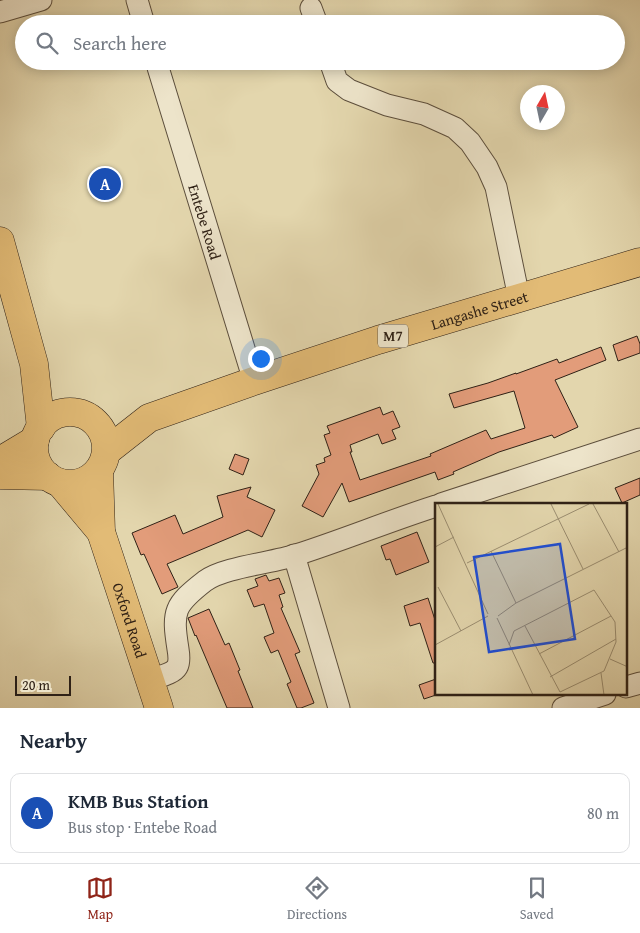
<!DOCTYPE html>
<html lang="en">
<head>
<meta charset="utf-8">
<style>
	body { margin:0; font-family:"Gentium Book Plus",serif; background:#f6f6f7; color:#1f2937 }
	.compass { position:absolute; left:520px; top:85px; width:45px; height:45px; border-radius:50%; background:#fff; box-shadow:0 2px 12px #0003; rotate:9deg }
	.scale { position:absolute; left:15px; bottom:12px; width:56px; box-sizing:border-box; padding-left:5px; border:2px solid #2f2116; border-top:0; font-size:14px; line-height:18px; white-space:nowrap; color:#2f2116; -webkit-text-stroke:4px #ede4ca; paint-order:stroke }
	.you { position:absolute; left:260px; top:358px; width:18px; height:18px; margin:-12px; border:4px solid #fff; border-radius:50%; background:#1a73e8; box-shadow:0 0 0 8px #1a73e833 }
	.badge { display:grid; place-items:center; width:32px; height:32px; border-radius:50%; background:#8f2418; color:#fff; font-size:16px; font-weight:700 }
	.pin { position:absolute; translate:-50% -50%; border:2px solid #fff; box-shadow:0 1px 5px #0006 }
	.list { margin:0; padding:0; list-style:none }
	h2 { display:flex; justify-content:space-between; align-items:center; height:65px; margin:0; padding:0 20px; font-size:21px }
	h2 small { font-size:16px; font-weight:400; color:#747a83 }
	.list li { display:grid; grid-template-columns:32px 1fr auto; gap:15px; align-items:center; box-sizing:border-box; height:80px; margin:0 10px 10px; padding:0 10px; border:1px solid #e0e1e3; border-radius:10px }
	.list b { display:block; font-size:19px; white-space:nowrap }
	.list p { margin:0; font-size:16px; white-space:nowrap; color:#747a83 }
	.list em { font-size:16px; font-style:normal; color:#747a83 }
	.icon { flex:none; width:28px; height:28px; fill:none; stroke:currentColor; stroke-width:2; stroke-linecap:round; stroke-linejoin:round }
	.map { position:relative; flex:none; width:640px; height:708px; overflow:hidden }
	.search { position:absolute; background:#fff; box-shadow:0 2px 12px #0003; left:15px; right:15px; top:15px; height:55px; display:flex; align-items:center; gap:12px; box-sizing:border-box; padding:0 18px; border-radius:28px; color:#747a83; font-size:19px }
	.sheet { height:155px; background:#fff }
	nav { display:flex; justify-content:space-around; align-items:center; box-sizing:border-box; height:70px; border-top:1px solid #e0e1e3; background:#fff; font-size:14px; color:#747a83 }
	nav a { display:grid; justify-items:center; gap:2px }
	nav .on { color:#8f2418 }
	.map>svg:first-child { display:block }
	.building { fill:#e29c7a; stroke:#2f2116 }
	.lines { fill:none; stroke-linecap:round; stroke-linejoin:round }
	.minor-casing { stroke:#5c4e3c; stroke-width:23 }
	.major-casing { stroke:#2f2116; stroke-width:29 }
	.minor { stroke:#ede4ca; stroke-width:21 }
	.major { stroke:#e2bb76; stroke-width:28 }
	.labels { text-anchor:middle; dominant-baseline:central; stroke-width:5; stroke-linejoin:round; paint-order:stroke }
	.shield { fill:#ede4ca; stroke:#685c4c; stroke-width:1 }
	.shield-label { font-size:14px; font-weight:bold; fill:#2f2116 }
	.street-label { font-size:15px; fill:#2f2116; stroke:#ede4ca }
	.inset-road { fill:none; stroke:#9b8e71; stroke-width:1 }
	.view { fill:#1d4ed8; fill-opacity:0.15; stroke:#1d4ed8; stroke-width:2.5 }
	.inset-edge { fill:none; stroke:#2f2116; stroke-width:2.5 }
</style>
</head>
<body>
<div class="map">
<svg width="640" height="708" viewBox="0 0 640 708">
	<rect width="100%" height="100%" fill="#e3d6ad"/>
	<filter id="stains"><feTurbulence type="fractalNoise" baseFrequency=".004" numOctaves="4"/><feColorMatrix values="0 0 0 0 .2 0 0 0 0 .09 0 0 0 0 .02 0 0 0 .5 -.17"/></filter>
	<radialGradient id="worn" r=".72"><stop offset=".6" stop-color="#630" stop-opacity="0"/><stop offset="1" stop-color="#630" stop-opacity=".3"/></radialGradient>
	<!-- building -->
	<g class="building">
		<polygon points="637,336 640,344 640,353 618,361 613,345"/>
		<polygon points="601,347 606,360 555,380 578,427 554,438 552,435 499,452 453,472 454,474 438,480 435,472 349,502 342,483 323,517 302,506 319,474 316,465 325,462 324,458 331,455 324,435 330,433 327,426 380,407 383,415 393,411 400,427 392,430 396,439 382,444 378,434 350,445 352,452 350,452 360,480 431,456 430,454 486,430 491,439 525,428 514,391 454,408 449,394 488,383 516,373 516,374 557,359 559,363"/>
		<polygon points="235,454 249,459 243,475 229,469"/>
		<polygon points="640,478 640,495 622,503 615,488"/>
		<polygon points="251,487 247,497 275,510 262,537 248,530 167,564 178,587 162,594 144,554 141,555 132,533 175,515 183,534 223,517 217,496"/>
		<polygon points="417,532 429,562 396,575 390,559 386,560 381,546"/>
		<polygon points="266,575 269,581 279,578 285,593 279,595 283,607 281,608 300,652 295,654 314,703 301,708 297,708 287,684 291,682 278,650 271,653 264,637 274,633 264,604 254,607 247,590 258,586 255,579"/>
		<polygon points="428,598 436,623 436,663 433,663 420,623 410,626 404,606"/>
		<polygon points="209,609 225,645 229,643 240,670 238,671 253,708 227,708 196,635 195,636 188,618"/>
		<polygon points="436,679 436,695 424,699 419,685"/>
	</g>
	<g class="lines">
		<!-- minor casing -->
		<g class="minor-casing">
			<g id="minor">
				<polyline points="137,0 144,24"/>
				<polyline points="311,8 317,24"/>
				<polyline points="0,12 41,0"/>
				<path id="s1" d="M156,61l98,320"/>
				<polyline points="330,61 337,81 349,90 387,105 424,114 455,128 470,142 487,167 496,187 519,298"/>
				<polyline points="441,504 640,439"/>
				<polyline points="294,555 339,708"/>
				<path d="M150,680c7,-3 23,-6 27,-13 3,-5 2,-12 1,-18 -6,-38 -4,-44 27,-68 19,-14 67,-18 91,-26 47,-15 93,-34 140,-49"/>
				<polyline points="626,687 640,683"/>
				<polyline points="563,708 605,694"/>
			</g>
		</g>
		<!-- major casing -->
		<g class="major-casing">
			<g id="major">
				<polyline points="0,241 34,364 41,428"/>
				<circle cx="70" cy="448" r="36"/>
				<path id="s2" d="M107,451l42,-33 105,-37 124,-41 262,-78"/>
				<polyline points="0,461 35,440"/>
				<path id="s3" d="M99,470l2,62 58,176"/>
				<polyline points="0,475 48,476"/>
				<polyline points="60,483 101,532"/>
			</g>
		</g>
		<!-- minor -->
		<use href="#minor" class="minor"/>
		<!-- major -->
		<use href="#major" class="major"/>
	</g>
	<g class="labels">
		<!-- shield labels -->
		<rect class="shield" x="378" y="324.5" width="30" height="23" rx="4"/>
		<g class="shield-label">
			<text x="393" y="336">M7</text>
		</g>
		<!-- street labels -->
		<g class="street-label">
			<text stroke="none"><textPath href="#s1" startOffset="168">Entebe Road</textPath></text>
			<text stroke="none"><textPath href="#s2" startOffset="401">Langashe Street</textPath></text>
			<text stroke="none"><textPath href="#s3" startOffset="155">Oxford Road</textPath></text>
		</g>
	</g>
	<!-- overview -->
	<g transform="translate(435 503)">
		<rect width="192" height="192" fill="#e3d6ad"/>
		<path class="inset-road" d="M3,1l50,110M116,1l32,65M158,1l26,48M0,44l19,-10M56,48l25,52M32,60l122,-59M3,84l23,44M63,113l18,-13 112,-56M62,115l36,77M0,142l53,-29M74,142l5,-14 80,-41 21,32 1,20 -12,29 -44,21 -35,-66M104,151l72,-38M175,156l18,8M166,170l3,22M115,174l66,-38"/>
		<path class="view" d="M125,41l15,95 -86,13 -15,-95z"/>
		<rect width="192" height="192" class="inset-edge"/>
	</g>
	<rect width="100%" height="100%" filter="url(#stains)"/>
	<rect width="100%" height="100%" fill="url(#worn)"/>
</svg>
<svg class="compass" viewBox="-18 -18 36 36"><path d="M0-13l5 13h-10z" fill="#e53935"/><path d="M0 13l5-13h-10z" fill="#747a83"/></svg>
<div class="scale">20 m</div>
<div class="you"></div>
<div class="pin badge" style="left:105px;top:184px;background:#1a4fb4">A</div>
<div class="search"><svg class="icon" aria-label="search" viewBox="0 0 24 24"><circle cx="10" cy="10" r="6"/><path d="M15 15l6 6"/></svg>Search here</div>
</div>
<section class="sheet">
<h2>Nearby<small></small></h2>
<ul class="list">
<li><span class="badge" style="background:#1a4fb4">A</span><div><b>KMB Bus Station</b><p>Bus stop · Entebe Road</p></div><em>80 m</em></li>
</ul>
</section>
<nav>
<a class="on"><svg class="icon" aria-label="map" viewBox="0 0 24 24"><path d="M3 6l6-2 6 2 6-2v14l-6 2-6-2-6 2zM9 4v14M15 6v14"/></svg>Map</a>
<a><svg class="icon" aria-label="directions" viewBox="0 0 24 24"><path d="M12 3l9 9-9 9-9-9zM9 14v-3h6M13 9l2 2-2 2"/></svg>Directions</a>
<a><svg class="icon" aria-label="saved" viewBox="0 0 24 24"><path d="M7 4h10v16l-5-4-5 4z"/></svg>Saved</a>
</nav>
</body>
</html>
